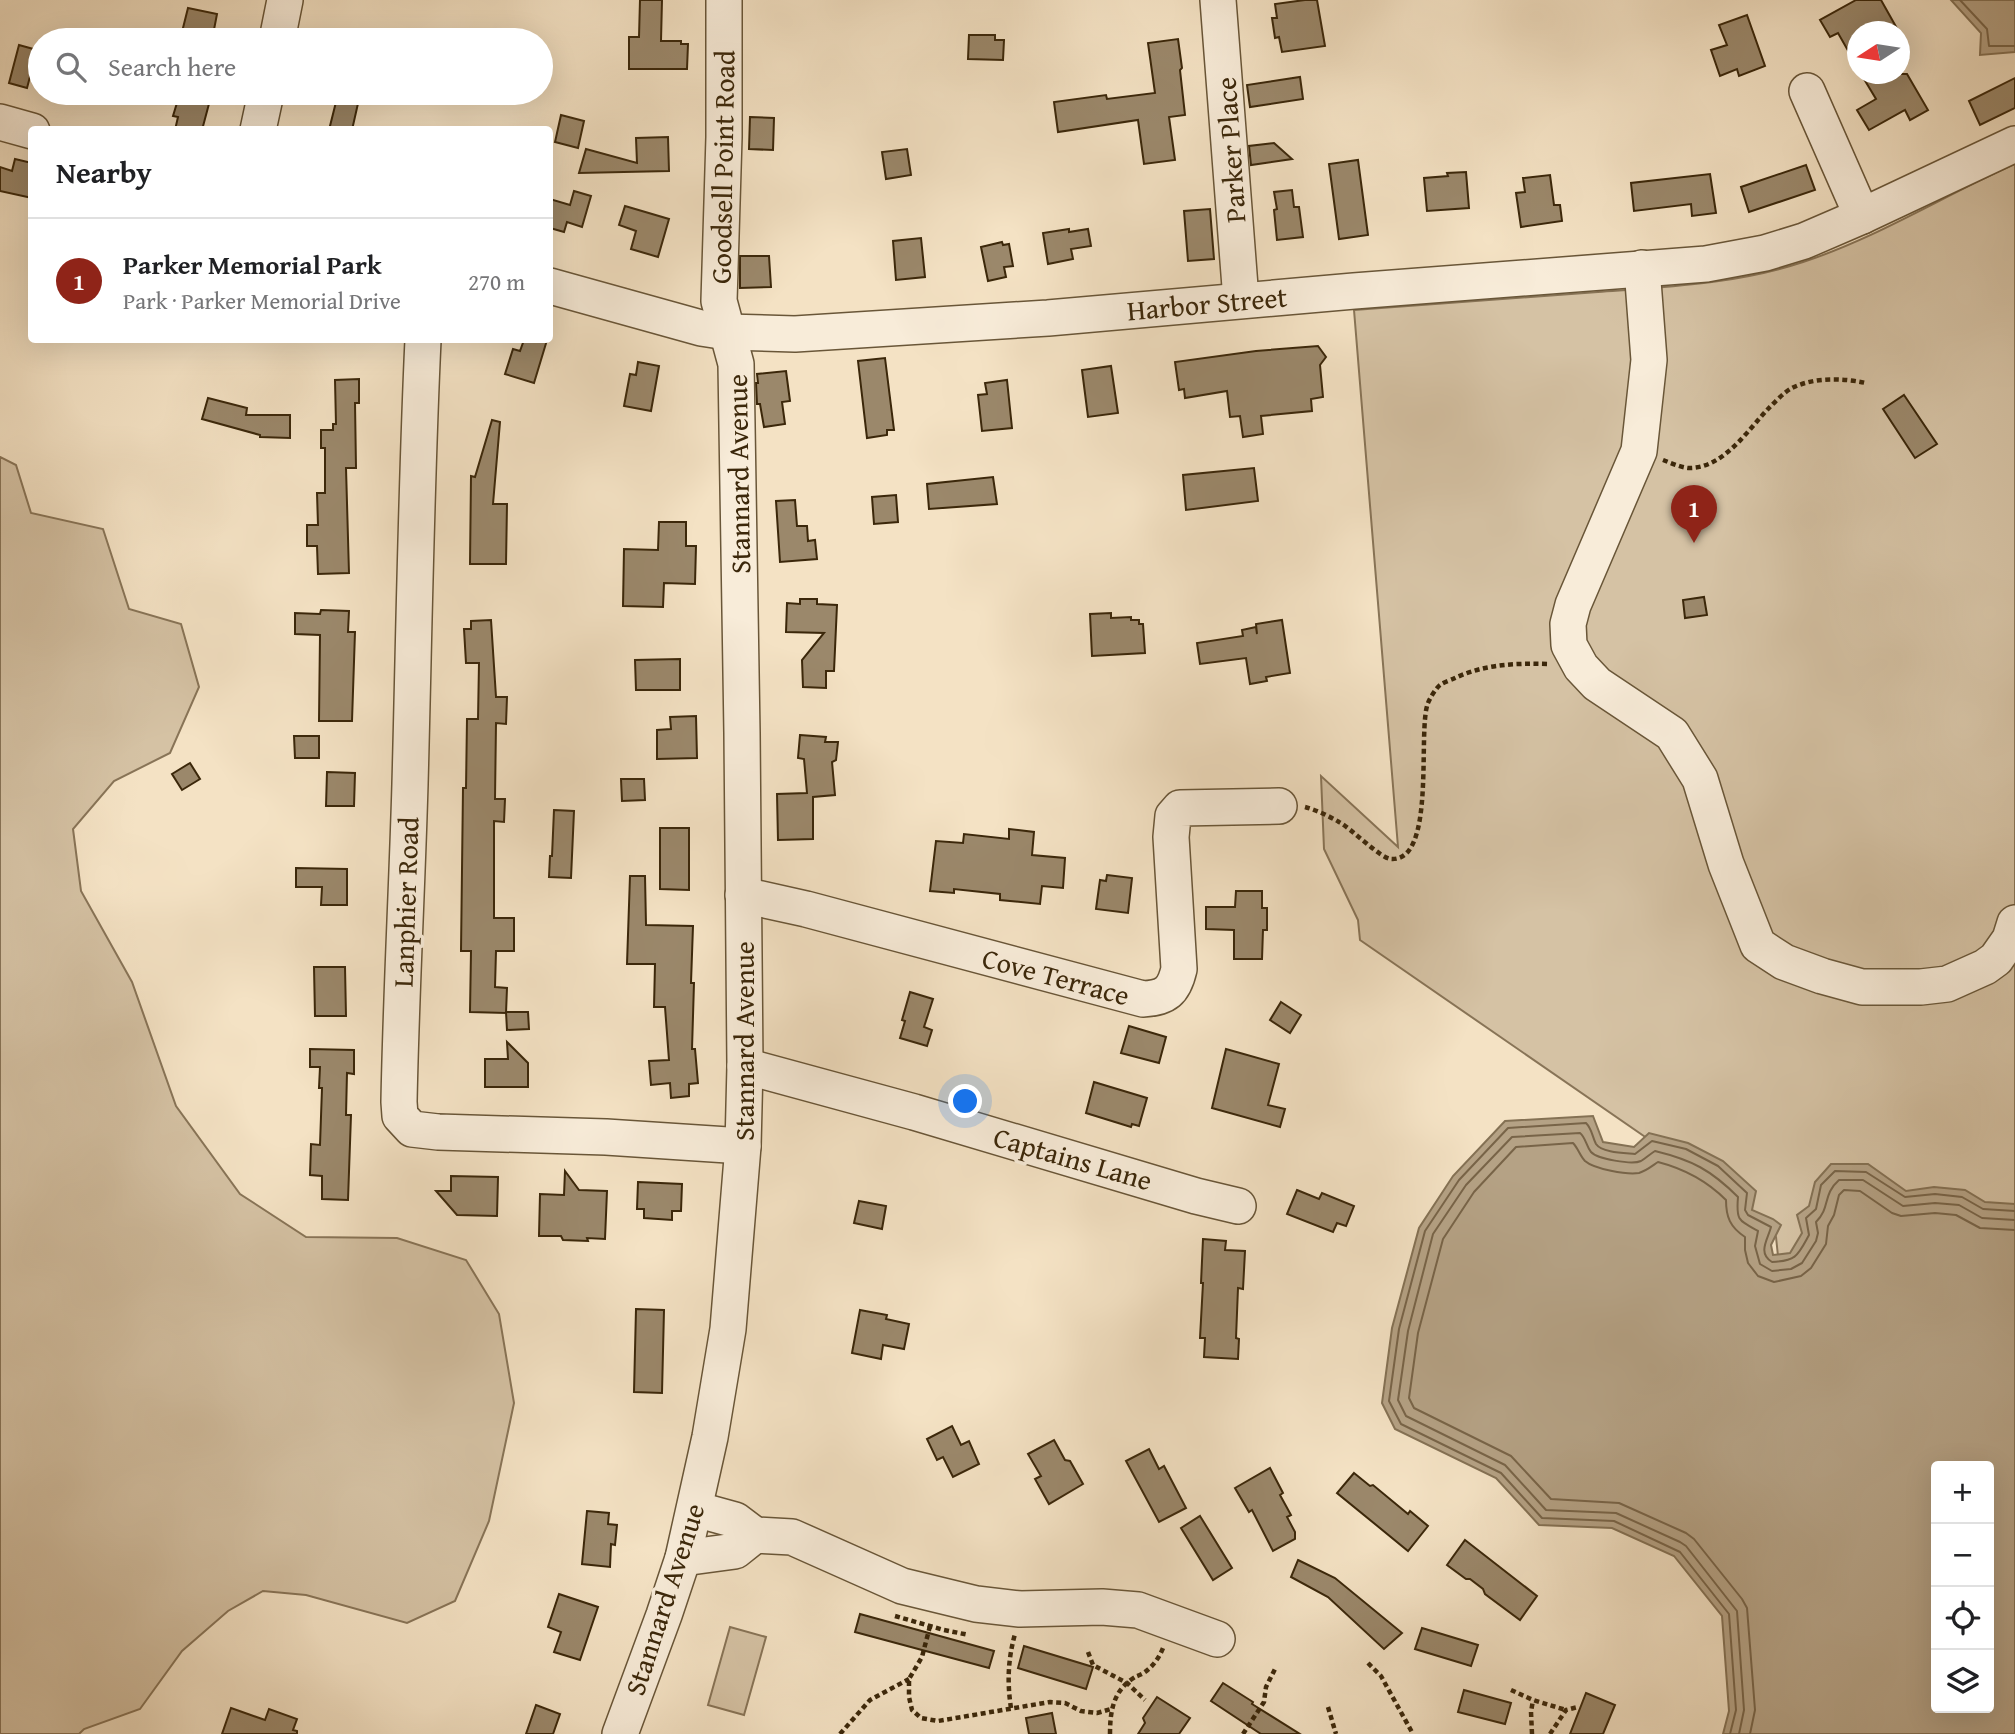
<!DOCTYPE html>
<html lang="en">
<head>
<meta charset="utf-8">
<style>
	body { margin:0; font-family:"Gentium Book Plus",serif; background:#f2f2f2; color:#202124 }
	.controls { position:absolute; right:21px; bottom:21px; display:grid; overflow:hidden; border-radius:7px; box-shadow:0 7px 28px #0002 }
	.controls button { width:63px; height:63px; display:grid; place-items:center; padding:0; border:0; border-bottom:2px solid #e0e0e0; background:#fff; color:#202124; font:35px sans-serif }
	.compass { position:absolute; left:1847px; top:21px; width:63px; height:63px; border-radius:50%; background:#fff; box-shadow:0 7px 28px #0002; rotate:258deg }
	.you { position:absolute; left:966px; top:1102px; width:24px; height:24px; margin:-18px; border:5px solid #fff; border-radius:50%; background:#1a73e8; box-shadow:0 0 0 10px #1a73e833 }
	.badge { display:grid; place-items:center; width:46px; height:46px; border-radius:50%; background:#8f2418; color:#fff; font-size:23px; font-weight:700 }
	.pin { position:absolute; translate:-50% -58px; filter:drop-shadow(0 2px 4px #0008) }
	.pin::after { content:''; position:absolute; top:37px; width:24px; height:21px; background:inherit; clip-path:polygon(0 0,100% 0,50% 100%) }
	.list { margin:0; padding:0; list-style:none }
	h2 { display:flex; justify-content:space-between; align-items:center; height:91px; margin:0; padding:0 28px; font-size:30px }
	h2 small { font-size:23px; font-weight:400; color:#757577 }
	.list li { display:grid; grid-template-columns:46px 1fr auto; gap:21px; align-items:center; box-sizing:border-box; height:126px; padding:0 28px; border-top:2px solid #e0e0e0 }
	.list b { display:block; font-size:26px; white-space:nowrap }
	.list p { margin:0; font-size:23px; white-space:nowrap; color:#757577 }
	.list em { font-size:23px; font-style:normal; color:#757577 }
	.icon { flex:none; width:38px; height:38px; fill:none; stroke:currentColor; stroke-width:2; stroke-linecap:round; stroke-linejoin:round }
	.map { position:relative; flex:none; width:2015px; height:1734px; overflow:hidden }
	.search { position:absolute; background:#fff; box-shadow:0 7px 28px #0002; left:28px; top:28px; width:525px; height:77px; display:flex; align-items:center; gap:18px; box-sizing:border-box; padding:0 24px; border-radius:38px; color:#757577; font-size:26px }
	.panel { position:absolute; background:#fff; box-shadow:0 7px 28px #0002; left:28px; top:126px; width:525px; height:217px; border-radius:7px }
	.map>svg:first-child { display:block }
	.green { fill:#d5c2a4; stroke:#887457; stroke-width:2 }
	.water { fill:#b5a285; stroke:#847154; stroke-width:2; fill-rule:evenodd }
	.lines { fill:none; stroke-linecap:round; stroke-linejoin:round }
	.shore { stroke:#786448; stroke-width:2 }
	.building { fill:#9b886b; stroke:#3b270a; stroke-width:2 }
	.minor-casing { stroke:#695638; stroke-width:38 }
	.path { stroke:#3b270a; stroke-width:4.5; stroke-dasharray:5 3.5; stroke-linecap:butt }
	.minor { stroke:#f8ecd9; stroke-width:35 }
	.labels { text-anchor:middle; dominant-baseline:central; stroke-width:7; stroke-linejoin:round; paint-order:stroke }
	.street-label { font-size:28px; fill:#3b270a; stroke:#f8ecd9 }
</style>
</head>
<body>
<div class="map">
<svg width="2015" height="1734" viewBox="0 0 2015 1734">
	<rect width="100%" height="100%" fill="#f4e2c4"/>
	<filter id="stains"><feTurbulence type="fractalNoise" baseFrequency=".00286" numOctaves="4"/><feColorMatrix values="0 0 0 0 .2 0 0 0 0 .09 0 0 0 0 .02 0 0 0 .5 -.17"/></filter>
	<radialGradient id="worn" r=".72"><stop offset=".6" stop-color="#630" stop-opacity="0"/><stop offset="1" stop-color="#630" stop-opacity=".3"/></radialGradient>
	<!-- green -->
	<g class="green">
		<path d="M2015,164v1056l-217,35 -20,1 -2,-19 -2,-3 -94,-73 -320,-221 -2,-20 -34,-71 -3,-73 77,71 -44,-537c81,-6 162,-12 244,-18 68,-5 139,-8 205,-30 74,-24 140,-66 212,-98z"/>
		<polygon points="0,457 16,465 31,513 103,529 129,609 181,624 199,687 170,753 114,781 73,829 81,891 132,982 176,1106 240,1194 306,1237 397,1238 466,1260 499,1314 514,1403 489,1521 455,1601 407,1623 306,1595 263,1591 228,1611 182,1651 140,1709 84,1729 79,1734 0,1734"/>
		<polygon points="730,1627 766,1637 744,1715 708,1705"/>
	</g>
	<!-- water -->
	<g class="water">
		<polygon points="1951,0 2015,0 2015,52 1980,55 1981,33"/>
		<path d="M1593,1116l10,26 31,5 15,-14 39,10 35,18 33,30 -4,19 21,9 8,6 -10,20 2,10 17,-2 12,-20 -5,-18 12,-9 6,-24 16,-18h37l38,27 28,-4 31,3 20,12 30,2v530h-292l6,-23 -7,-95 -48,-60 -62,-28 -73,-3 -43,-47 -101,-49 -13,-26 10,-75 27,-100 34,-52 52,-55zM1936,1466h53v242h-53z"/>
	</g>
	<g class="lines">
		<!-- shore -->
		<g class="shore">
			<polyline points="1960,0 1987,29 1989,46 2015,46"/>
			<path d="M1730,1734l6,-24 -7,-96 -49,-62 -66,-31 -72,-3 -41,-45 -100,-49 -12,-23 10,-72 26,-98 34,-51 49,-52 78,-5c6,6 6,13 10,21 6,9 29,9 39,10l17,-13 34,8 32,17 29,27 -2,17 3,5 23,12c-3,12 -14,26 1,35 25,-1 26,-7 37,-27l-3,-17 10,-9 5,-24 14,-14 31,1 39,25 30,-3 27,3 21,12 32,2"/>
			<path d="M1739,1734l5,-24 -7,-99 -51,-65 -6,-4 -64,-29 -70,-3 -41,-45 -99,-49 -8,-16 10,-69 25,-97 33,-49 46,-48 68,-4c6,5 6,13 11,19 6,7 41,13 50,9 5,-3 9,-7 14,-10 37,9 56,19 83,46 -2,23 0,23 20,34l-3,15 5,18 12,7 19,-2 11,-6 14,-22 2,-8 -2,-11c15,-15 6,-27 23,-42h24l40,26 32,-3 24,2 23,13 33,2"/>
			<path d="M1750,1734l5,-24 -8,-102 -5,-9 -48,-60 -8,-6 -67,-30 -68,-4 -40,-43 -97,-48 -5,-10 9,-65 25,-94 31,-47 42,-45 57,-4c5,5 7,13 12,18 9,8 42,14 54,12 7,-2 13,-7 19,-11 27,7 48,18 68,38 0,17 4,27 19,37v13l3,13 10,13 16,6 27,-6 10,-8 15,-24 2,-18 6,-11 5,-20 5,-5 16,1 32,22 9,3 34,-3 21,2 24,13 35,2"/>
		</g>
	</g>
	<!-- building -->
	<g class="building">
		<polygon points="640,0 662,0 661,41 681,41 681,44 688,44 687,69 629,69 629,37 639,37"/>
		<polygon points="1305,0 1317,0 1325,46 1282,52 1279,37 1275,38 1272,18 1277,18 1275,4"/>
		<polygon points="1856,0 1881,0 1899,32 1858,32 1858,68 1838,33 1830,37 1820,20"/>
		<polygon points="188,8 217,14 212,40 180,40"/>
		<polygon points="1747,15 1765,66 1739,76 1737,69 1720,76 1711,50 1727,45 1719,25"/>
		<polygon points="969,35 995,35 995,40 1004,40 1003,60 968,59"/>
		<polygon points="1178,39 1182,68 1180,70 1185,115 1169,117 1175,160 1144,164 1138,120 1058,132 1054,102 1106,95 1107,99 1155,93 1148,43"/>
		<polygon points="19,45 37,50 27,88 9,83"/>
		<polygon points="1861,74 1907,74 1928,110 1910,120 1905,110 1869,130 1857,110 1876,99"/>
		<polygon points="1300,77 1303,99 1250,107 1247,85"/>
		<polygon points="2015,78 2015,108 1980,125 1969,101"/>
		<polygon points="180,93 210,100 202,130 175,130 178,117 173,116"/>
		<polygon points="338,94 359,99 352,130 329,130"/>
		<polygon points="561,115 584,121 578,148 555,142"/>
		<polygon points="750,117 774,118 773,150 749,149"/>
		<polygon points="668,137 669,171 579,173 586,149 637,163 636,138"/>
		<polygon points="1274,143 1292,159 1251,165 1249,146"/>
		<polygon points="907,149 911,175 886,179 882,152"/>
		<polygon points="15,159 32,163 32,198 0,191 0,167 12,171"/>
		<polygon points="1358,160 1368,235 1339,239 1329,164"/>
		<polygon points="1806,165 1815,190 1749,212 1741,187"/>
		<polygon points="1466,172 1469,208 1427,211 1424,178 1448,176 1447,173"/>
		<polygon points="1710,174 1716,213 1692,216 1691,204 1634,211 1631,183"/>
		<polygon points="1550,175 1554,205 1560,205 1562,221 1521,227 1516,193 1525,192 1523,178"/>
		<polygon points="1292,190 1294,207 1299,207 1303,237 1277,240 1274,210 1277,209 1274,192"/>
		<polygon points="574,191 591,196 582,227 567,222 564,232 550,228 550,199 570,205"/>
		<polygon points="625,206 669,219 658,257 631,249 636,231 619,225"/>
		<polygon points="1210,209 1214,259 1188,261 1184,211"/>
		<polygon points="1069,229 1069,232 1088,229 1091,246 1071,249 1073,259 1048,264 1043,233"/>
		<polygon points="921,238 925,277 896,280 893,241"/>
		<polygon points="1002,242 1003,245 1009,244 1013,266 1004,267 1006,277 988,281 981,247"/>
		<polygon points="740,256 769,256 771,287 740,288"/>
		<polygon points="524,340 547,340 534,383 505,374 513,349 520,351"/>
		<polygon points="1318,346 1326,357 1320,365 1323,397 1311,399 1312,411 1261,416 1263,434 1243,437 1240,416 1230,417 1227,391 1185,398 1184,389 1179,390 1175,362 1256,351"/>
		<polygon points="885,358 894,430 887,430 887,435 867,438 858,361"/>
		<polygon points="638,362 659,366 651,411 624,406 630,374 636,375"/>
		<polygon points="1111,366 1118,413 1088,417 1082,370"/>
		<polygon points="786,371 790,401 782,402 785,424 764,427 760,404 757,404 756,383 758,383 757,374"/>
		<polygon points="359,379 359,403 355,403 356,468 346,468 349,573 318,574 317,546 307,546 307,525 318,525 317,493 325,493 325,448 321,448 321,430 333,430 333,424 336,424 335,380"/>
		<polygon points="1007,380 1012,428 982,431 978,395 987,394 985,383"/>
		<polygon points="1904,395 1937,444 1915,458 1883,409"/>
		<polygon points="208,398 247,408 246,415 290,415 290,438 260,437 260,435 202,419"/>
		<polygon points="492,420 500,422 493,504 507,504 506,564 470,564 471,476 475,477"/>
		<polygon points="1254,468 1258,501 1186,510 1183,475"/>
		<polygon points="993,477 997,504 929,509 927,484"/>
		<polygon points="896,495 898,522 874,524 872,497"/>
		<polygon points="795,500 797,526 807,526 808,541 815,540 817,559 780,562 776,501"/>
		<polygon points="659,522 686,522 686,546 696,546 695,584 664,583 663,607 623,606 624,549 658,550"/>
		<polygon points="1704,597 1707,615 1685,618 1683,600"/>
		<polygon points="800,599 817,599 817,604 837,605 834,671 826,671 826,688 803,687 802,660 824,633 786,632 787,603 800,604"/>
		<polygon points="321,610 349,611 348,632 355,632 352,721 319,721 320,635 295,634 295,613 320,614"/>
		<polygon points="1111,613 1111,618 1131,617 1131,620 1139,620 1139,624 1143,624 1145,653 1092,656 1090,614"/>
		<polygon points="491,620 496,697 507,697 506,724 496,723 495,799 505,799 504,822 494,821 494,918 514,918 514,951 496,951 495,987 507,988 506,1013 470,1012 471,951 461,951 463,788 466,788 467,719 478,719 479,663 466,663 464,629 471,629 471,621"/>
		<polygon points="1282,620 1290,673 1266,677 1267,681 1250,684 1246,658 1200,664 1197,643 1243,636 1242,630 1256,627 1257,634 1256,624"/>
		<polygon points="680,659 680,690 636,690 635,660"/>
		<polygon points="696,716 697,758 657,759 657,730 671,729 670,717"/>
		<polygon points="800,735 826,737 825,742 838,742 836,760 832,762 835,795 813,797 813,839 778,840 777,794 807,793 804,759 798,758"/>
		<polygon points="294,736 319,736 319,758 295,758"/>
		<polygon points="190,763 200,779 182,790 172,774"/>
		<polygon points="327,772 355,773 354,806 326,806"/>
		<polygon points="621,779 644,779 645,800 622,801"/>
		<polygon points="554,810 574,811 571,878 549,877 550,856 552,856"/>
		<polygon points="660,828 689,828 689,890 660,889"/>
		<polygon points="1009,829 1034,832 1032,855 1065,858 1063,888 1042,886 1040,904 1000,900 1000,894 954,889 954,893 930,891 936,841 963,843 964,834 1009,839"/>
		<polygon points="296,868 347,869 347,905 321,905 322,887 296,887"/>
		<polygon points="1107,875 1132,878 1128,913 1096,909 1100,880 1106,881"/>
		<polygon points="630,876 645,876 646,925 693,926 691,983 694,983 692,1049 695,1049 698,1083 689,1084 689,1096 671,1098 670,1083 651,1085 649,1061 669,1060 665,1007 654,1007 655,964 627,964"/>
		<polygon points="1236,891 1262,891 1262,908 1267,908 1267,930 1263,930 1262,959 1234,959 1234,930 1206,929 1206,907 1235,907"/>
		<polygon points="314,967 345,967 346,1016 315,1016"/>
		<polygon points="910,992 933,999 924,1027 932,1030 927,1046 900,1038 905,1021 902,1020"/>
		<polygon points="1281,1002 1301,1015 1290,1033 1270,1020"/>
		<polygon points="506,1012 528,1012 529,1029 507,1030"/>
		<polygon points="1129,1026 1166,1037 1159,1063 1121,1053"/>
		<polygon points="507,1042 528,1063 528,1087 485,1087 485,1059 508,1059"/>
		<polygon points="310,1049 354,1050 354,1074 347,1073 346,1115 351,1115 348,1200 322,1199 322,1176 310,1175 311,1144 320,1145 322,1088 319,1088 320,1067 310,1067"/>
		<polygon points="1226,1049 1279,1064 1268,1105 1285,1109 1280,1127 1212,1108"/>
		<polygon points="1094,1082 1147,1098 1139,1126 1132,1124 1131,1127 1086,1113"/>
		<polygon points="565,1171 579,1190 607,1191 605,1239 587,1238 588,1241 563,1240 561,1236 539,1236 540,1194 564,1195"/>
		<polygon points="451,1176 498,1177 497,1216 457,1215 436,1191 451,1191"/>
		<polygon points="638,1182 682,1184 681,1211 672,1211 672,1220 644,1218 644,1209 637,1209"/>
		<polygon points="1297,1190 1319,1199 1322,1193 1354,1206 1346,1226 1337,1223 1333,1232 1287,1214"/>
		<polygon points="859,1201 886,1206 882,1229 854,1223"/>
		<polygon points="1203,1239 1226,1241 1225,1250 1245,1251 1243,1289 1238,1288 1236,1338 1239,1339 1238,1359 1204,1357 1205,1338 1200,1338 1203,1283 1201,1283"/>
		<polygon points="636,1309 664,1310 662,1393 634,1392"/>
		<polygon points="860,1310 887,1315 886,1319 909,1324 904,1349 883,1345 881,1359 852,1353"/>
		<polygon points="952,1426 961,1445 969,1441 979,1464 953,1477 943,1457 937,1460 927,1439"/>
		<polygon points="1054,1440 1065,1460 1070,1461 1083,1484 1049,1504 1035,1479 1041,1476 1028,1454"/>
		<polygon points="1149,1449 1159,1469 1164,1466 1186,1508 1159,1522 1126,1461"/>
		<polygon points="1270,1468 1283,1493 1280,1495 1291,1515 1287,1517 1295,1532 1295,1539 1273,1551 1252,1510 1249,1512 1235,1488"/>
		<polygon points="1354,1473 1370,1486 1373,1485 1408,1514 1410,1511 1428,1526 1408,1551 1337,1493"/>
		<polygon points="587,1511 609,1513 608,1524 617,1525 615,1545 611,1544 610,1567 582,1564"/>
		<polygon points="1200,1516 1232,1568 1213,1580 1181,1528"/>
		<polygon points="1465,1540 1537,1596 1520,1620 1485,1594 1483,1589 1470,1579 1466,1579 1447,1565"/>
		<polygon points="1298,1560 1335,1578 1402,1633 1384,1649 1328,1597 1291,1577"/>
		<polygon points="559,1594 598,1607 580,1660 554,1652 561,1632 548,1627"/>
		<polygon points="860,1614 994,1651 989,1668 855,1632"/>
		<polygon points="1422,1628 1478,1645 1471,1666 1415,1649"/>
		<polygon points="1024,1646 1093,1667 1086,1689 1018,1668"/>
		<polygon points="1223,1683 1253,1702 1252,1704 1300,1734 1261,1734 1211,1701"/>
		<polygon points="1464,1690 1511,1703 1505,1724 1458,1712"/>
		<polygon points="1586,1693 1615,1705 1603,1734 1570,1734"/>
		<polygon points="1157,1697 1190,1718 1179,1734 1138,1734 1145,1723 1143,1718"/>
		<polygon points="536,1705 560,1714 553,1734 526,1734"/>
		<polygon points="231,1708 265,1720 269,1709 297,1719 293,1730 297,1731 297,1734 222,1734"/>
		<polygon points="1052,1713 1056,1734 1029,1734 1026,1718"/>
	</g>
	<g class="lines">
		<!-- minor casing -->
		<g class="minor-casing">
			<g id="minor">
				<polyline points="1218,0 1241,300"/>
				<polyline points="277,40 285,0"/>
				<polyline points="1807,91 1862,216"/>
				<polyline points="0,122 32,131"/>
				<polyline points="258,130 266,93"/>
				<polyline points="1642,268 1649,360 1639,451 1573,605 1568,624 1569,645 1581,667 1597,684 1672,734 1700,779 1726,864 1758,945 1784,962 1822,976 1862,987 1921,987 1947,984 1985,967 1996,959 2010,939 2015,923"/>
				<polyline points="550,286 701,328 727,332 795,334 1048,318 1354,291 1706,264 1765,253 1804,241 1862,216 2015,144"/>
				<path d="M423,340c-7,148 -9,296 -13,444 -3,106 -9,212 -11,318l1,14 12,13 26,3 168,5 137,9"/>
				<path d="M743,895l63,14 337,90c23,-1 31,-8 36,-30l-8,-132 2,-21 7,-8 99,-2"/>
				<polyline points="745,1066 914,1112 1196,1196 1238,1206"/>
				<polyline points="695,1509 735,1520 755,1535"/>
				<polyline points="683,1558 735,1551 755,1535 792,1537 902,1586 976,1604 1020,1609 1102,1607 1138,1610 1217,1639"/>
				<polyline points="620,1734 664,1615 683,1558 710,1437 728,1329 743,1146 745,1066 742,733 736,364 719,301 724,137 724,0"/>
			</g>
		</g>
		<!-- path -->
		<g class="path">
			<path d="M1663,460c8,3 17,7 25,8 35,1 59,-37 80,-59 7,-7 16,-17 24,-21 22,-11 51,-10 74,-5"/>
			<path d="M1305,807c11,3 24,9 34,15 13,7 41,36 52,37 46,3 26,-129 37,-156 2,-5 8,-15 12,-18 4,-3 11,-5 15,-7 30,-14 61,-15 94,-14"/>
			<polyline points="895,1616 944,1630 969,1635"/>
			<polyline points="930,1626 922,1657 909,1679 909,1697 912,1710 921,1718 938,1721 1050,1702 1065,1703 1081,1711 1097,1713 1111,1709"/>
			<polyline points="1088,1652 1093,1665 1127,1683 1145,1700"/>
			<polyline points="1368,1663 1381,1676 1413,1734"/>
			<polyline points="1511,1690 1533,1700 1566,1710"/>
			<polyline points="1328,1707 1336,1734"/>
			<path d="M1011,1708c-4,-26 -3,-49 4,-74"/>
			<polyline points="840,1734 870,1700 909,1679"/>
			<path d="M1110,1734c0,-22 3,-42 22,-55 6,-4 4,-2 10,-5 10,-6 17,-16 21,-26"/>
			<polyline points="1243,1734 1264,1702 1266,1687 1275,1669"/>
			<polyline points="1532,1734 1531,1712 1533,1700"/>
			<polyline points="1550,1734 1566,1710 1578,1707"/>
		</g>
		<!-- minor -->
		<use href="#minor" class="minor"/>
	</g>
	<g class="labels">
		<!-- street labels -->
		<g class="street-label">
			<text transform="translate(1230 150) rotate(-94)">Parker Place</text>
			<text transform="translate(722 167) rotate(-89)">Goodsell Point Road</text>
			<text transform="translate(1207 303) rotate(-5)">Harbor Street</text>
			<text transform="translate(738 474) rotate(-91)">Stannard Avenue</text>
			<text transform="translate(405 902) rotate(-88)">Lanphier Road</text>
			<text transform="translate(1056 976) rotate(15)">Cove Terrace</text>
			<text transform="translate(743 1041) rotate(-90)">Stannard Avenue</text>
			<text transform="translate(1073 1158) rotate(16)">Captains Lane</text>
			<text transform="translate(664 1599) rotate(-72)">Stannard Avenue</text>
		</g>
	</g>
	<rect width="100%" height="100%" filter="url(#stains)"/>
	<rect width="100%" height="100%" fill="url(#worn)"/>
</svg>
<div class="controls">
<button>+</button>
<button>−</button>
<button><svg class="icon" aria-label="locate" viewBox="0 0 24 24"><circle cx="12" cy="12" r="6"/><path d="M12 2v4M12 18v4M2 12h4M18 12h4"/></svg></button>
<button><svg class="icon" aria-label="layers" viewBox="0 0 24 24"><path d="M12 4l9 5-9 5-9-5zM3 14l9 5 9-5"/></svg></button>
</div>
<svg class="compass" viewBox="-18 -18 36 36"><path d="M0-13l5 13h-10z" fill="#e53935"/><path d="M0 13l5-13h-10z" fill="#757577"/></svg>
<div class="you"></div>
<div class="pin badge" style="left:1694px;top:543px">1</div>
<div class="search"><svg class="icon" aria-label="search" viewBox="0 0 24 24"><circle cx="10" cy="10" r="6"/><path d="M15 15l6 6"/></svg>Search here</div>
<section class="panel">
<h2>Nearby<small></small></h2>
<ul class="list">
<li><span class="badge">1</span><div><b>Parker Memorial Park</b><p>Park · Parker Memorial Drive</p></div><em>270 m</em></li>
</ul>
</section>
</div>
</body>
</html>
